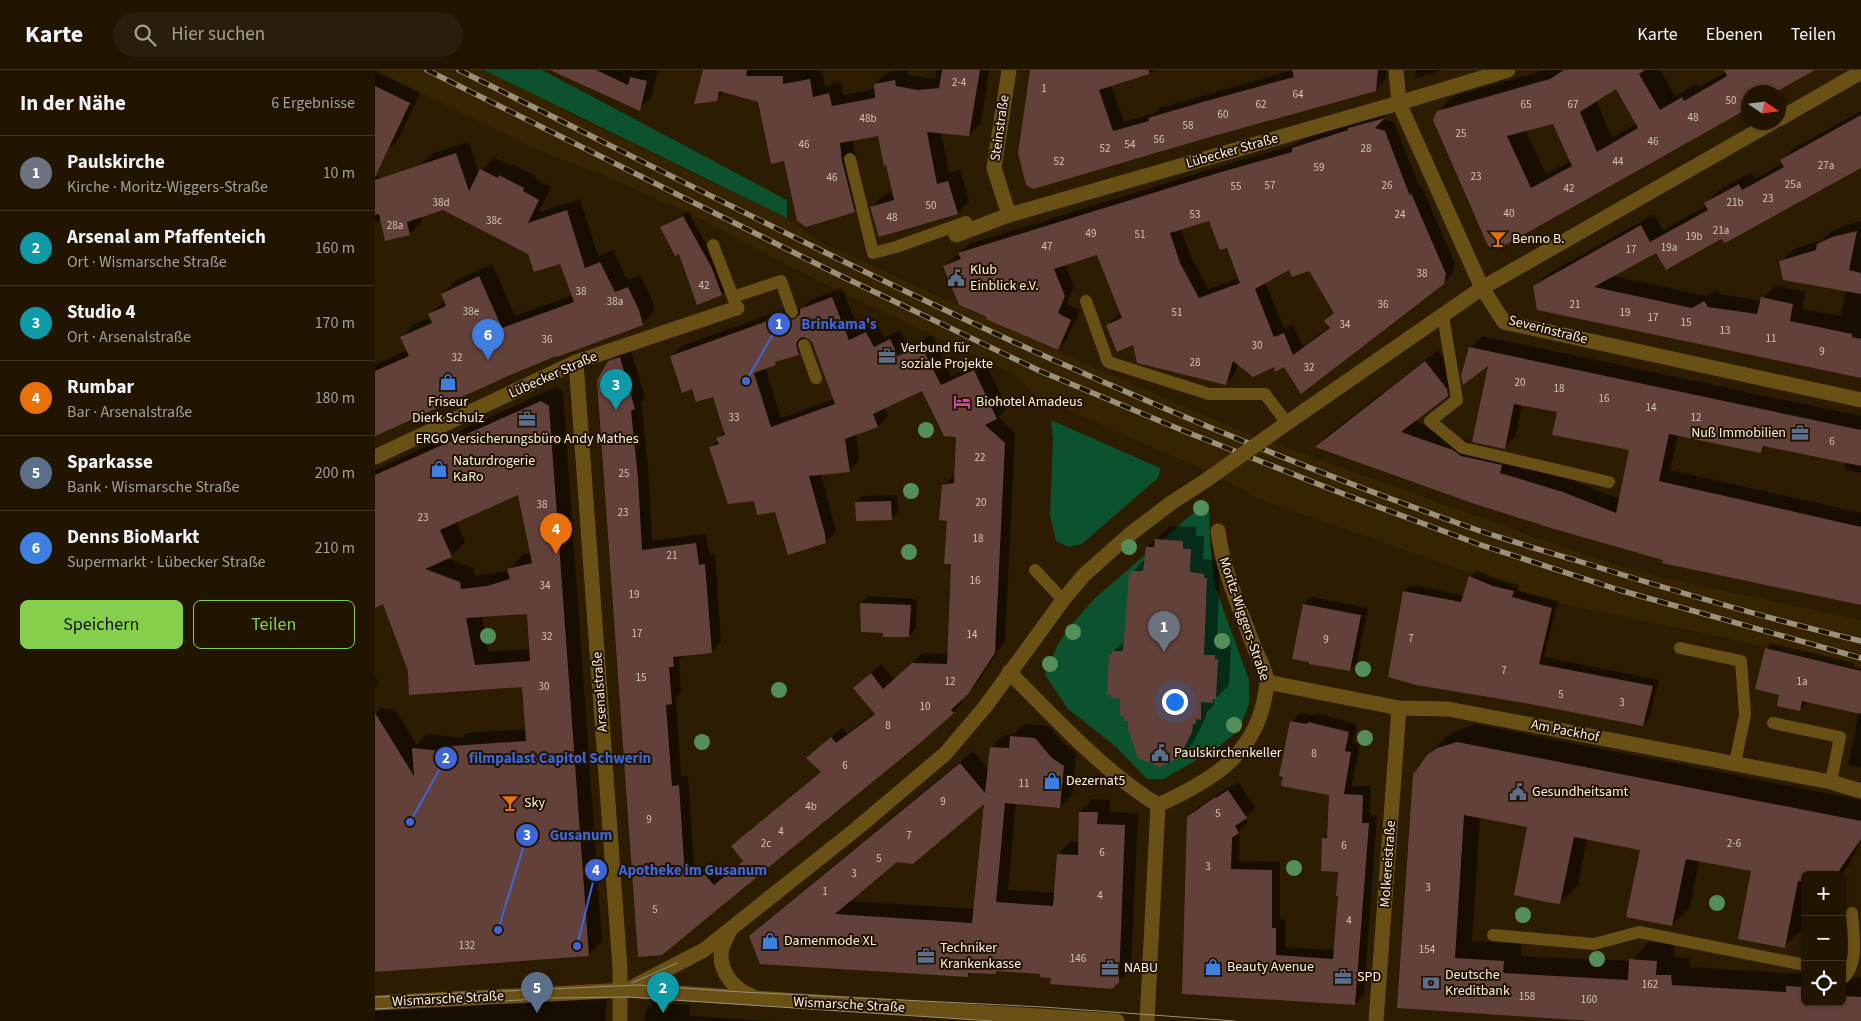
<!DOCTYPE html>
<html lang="de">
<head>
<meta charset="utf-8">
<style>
	body { margin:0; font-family:"Source Sans 3",sans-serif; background:#291e0c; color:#f1f3f6 }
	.controls { position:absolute; right:15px; bottom:15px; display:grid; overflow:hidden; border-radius:8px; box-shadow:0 1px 4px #0004 }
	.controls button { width:45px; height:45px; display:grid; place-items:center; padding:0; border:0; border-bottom:1px solid #3e3424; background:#211502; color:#f1f3f6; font:25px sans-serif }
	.compass { position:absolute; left:1366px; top:15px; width:45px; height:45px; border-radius:50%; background:#211502; box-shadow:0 1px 4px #0004; rotate:103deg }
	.you { position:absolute; left:799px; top:631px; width:18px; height:18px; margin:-12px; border:4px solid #fff; border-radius:50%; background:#1a73e8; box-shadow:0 0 0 8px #1a73e833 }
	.badge { display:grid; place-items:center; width:32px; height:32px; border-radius:50%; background:#85cf4c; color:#fff; font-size:16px; font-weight:700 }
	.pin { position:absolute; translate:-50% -41px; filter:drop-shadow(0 1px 2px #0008) }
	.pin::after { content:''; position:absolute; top:26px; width:18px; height:15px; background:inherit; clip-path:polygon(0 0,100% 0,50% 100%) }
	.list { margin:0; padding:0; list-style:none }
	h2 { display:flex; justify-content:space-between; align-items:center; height:65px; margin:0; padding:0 20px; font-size:21px }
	h2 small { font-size:16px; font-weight:400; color:#a29f99 }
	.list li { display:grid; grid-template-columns:32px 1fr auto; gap:15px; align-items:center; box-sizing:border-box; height:75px; padding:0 20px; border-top:1px solid #3e3424 }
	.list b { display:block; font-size:19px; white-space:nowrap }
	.list p { margin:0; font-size:16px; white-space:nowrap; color:#a29f99 }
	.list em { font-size:16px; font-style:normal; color:#a29f99 }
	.actions { display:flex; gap:10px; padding:15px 20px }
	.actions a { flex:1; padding:11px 0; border:1px solid #85cf4c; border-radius:8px; text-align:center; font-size:18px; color:#85cf4c }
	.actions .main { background:#85cf4c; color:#111 }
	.icon { flex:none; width:28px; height:28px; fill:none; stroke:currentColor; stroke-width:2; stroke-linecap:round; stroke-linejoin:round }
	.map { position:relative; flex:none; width:1486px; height:951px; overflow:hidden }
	header { display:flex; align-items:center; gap:30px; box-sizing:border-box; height:70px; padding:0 25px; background:#211502; border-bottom:1px solid #3e3424 }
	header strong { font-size:24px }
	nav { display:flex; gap:28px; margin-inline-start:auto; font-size:18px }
	.search { width:350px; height:45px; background:#291e0c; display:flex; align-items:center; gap:12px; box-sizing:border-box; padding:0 18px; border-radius:28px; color:#a29f99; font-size:19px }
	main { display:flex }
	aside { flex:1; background:#211502 }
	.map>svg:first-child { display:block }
	.built { fill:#362300 }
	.green { fill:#0d522e }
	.shadow { fill:#0007; fill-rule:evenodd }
	.building { fill:#62413a; fill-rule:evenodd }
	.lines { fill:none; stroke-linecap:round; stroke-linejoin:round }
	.lane { stroke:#695116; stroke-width:12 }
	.street { stroke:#695116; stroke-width:15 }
	.tram { stroke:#9c907b; stroke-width:1 }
	.rail-casing { stroke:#9c907b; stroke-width:5.5 }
	.rail { stroke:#221300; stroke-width:4; stroke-dasharray:11; stroke-linecap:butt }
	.street-bridge { stroke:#695116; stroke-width:15 }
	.tree { fill:#548e5b }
	.labels { text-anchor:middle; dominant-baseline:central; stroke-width:4; stroke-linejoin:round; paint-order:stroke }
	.number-label { font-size:11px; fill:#d3c4b6 }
	.street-label { font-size:14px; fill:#f9efdf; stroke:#221300 }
	.poi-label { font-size:14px; fill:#f9efdf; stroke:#221300; text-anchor:start }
	.leader { fill:none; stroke:#3e66d9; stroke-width:2 }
	.callout-dot { fill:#3e66d9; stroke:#221300; stroke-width:2 }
	.mark-label { font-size:15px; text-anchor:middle; font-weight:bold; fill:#fff }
	.callout-label { font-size:15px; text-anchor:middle; font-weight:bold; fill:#3e66d9; stroke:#221300; stroke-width:4; stroke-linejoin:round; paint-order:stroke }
</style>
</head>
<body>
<header>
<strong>Karte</strong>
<div class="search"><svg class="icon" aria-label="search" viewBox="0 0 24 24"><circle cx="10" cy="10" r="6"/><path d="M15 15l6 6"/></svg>Hier suchen</div>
<nav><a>Karte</a><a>Ebenen</a><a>Teilen</a></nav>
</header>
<main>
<aside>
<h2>In der Nähe<small>6 Ergebnisse</small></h2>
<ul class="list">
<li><span class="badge" style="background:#6b7280">1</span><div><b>Paulskirche</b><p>Kirche · Moritz-Wiggers-Straße</p></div><em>10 m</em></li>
<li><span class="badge" style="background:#0f9aa8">2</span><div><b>Arsenal am Pfaffenteich</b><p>Ort · Wismarsche Straße</p></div><em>160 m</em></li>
<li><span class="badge" style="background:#0f9aa8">3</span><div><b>Studio 4</b><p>Ort · Arsenalstraße</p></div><em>170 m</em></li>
<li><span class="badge" style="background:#e8710a">4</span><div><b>Rumbar</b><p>Bar · Arsenalstraße</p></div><em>180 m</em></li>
<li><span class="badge" style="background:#5c6f8a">5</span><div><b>Sparkasse</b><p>Bank · Wismarsche Straße</p></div><em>200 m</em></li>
<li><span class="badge" style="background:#3f7fe0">6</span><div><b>Denns BioMarkt</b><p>Supermarkt · Lübecker Straße</p></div><em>210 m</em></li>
</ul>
<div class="actions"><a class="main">Speichern</a><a>Teilen</a></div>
</aside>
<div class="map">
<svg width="1486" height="951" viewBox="0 0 1486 951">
	<rect width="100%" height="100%" fill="#2c1c02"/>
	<!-- built -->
	<polygon class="built" points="0,0 110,0 212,52 412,148 446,172 706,292 876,365 1173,472 1266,503 1486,550 1486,600 1360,570 1176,531 884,429 842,405 663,327 638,304 444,211 317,145 240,110 158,78"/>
	<!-- green -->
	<g class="green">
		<polygon points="109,0 167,0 412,130 412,148"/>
		<polygon points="676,350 785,398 784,407 707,474 694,477 681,471 675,445 678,370"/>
		<polygon points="834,433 835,473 840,516 874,610 874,634 864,660 845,676 789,709 772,709 740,676 693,639 670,605 683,574 693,559 719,529 824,438"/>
	</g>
	<!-- shadow -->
	<g class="shadow">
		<polygon points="180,0 258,0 262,2 264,0 283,0 276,28 264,39"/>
		<polygon points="329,0 447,0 450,16 466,12 468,25 501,19 500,14 512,3 524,0 532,0 533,5 560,9 562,0 614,0 606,53 594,65 566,62 574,103 585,99 594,131 583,142 505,166 497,137 509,125 518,122 504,65 477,69 491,129 479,141 410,90 384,31 349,21 341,30"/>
		<polygon points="657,0 781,0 736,15 749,52 780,43 785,38 918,0 1012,0 1011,9 1001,20 745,91"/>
		<polygon points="1041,0 1067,0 1040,8"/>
		<path d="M1171,0h114l15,26 22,-12 2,3 31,-17h84l-40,22h-25l-251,156 -60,-136 15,-16zM1242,17l20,36 -25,15 -16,-38zM1179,53l17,38 -25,13 -21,-44z"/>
		<polygon points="0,1 45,23 22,71 11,81 0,76"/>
		<path d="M1016,40l-8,9 11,3 25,64 2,-1 34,79 -2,9 -10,10 -158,83 -46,-3 -4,11 -9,10 -92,-40 -27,-18 9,-10 5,-2 -23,-61 -33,11 9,22 -7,18 13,6 -13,29 -9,10 -113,-82 9,-10 6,-3v-1l9,-9 262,-81 66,-19 5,-5zM835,149l17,27 12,32 -31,11 -19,-36 -8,-25zM915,198l19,1 26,43 -9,9 4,5 -27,21 -10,-22 -9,3 -19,-46z"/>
		<polygon points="1486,41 1486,96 1346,167 1282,181 1237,206 1331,226 1342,219 1345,224 1386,231 1400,215 1430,222 1427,239 1466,246 1471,220 1406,192 1419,179 1448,170 1456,162 1471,155 1486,151 1486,307 1160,216 1173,204 1279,144 1288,160 1332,136 1331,133 1344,120 1377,102 1380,109 1408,93 1407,91 1419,78"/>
		<polygon points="94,72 104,104 119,87 135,96 137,94 161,106 159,108 176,117 164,142 205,129 223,186 238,180 252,210 265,205 276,227 280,241 267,254 182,284 0,363 0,295 33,280 27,267 39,254 56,247 54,245 70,231 67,224 80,211 117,194 140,246 198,225 185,192 154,183 68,139 46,147 47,152 34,164 7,150 0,152 0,106 7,108 50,98 45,96 56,84"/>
		<polygon points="313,142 342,193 352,219 347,224 323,234 304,182 287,158 292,153"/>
		<path d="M467,218l17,43 17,-9 8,16 16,-8 8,17 24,-12 19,41 33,-16 23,48 -9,9 17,16 -10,208 -28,42 -16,16 2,3 -10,10 -34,30 -257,212 -53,-592 11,-11 10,-3 15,50 -4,4 7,65 4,74 54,-7 3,21 6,-1 6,88 -10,10 -28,3 -4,5 2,33 -5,5 5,78h7l6,91 22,-1 8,10 20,-16 -12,-14 89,-74 -3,-24 24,-20 5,6 28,-22 -20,-24 10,-10 16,-14 13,16 29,-27 26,1 4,-91 -10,-77 12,-11 2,-39 -34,-46 -38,18 3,8 -10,10 -22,8 3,27 -10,10 -28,3 15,58 -10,10 -50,-32 -21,-11 -44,-51 14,-17 -12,-36 -20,-7 -22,-32 11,-10 113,-41 6,5 10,-10zM431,267h4l24,62 -53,19 -16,-51 10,-3 4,-4 19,-7 10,-10z"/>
		<polygon points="1107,266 1486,346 1486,403 1470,399 1471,391 1392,375 1386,382 1303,365 1295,400 1486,443 1486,533 1289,489 942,376 953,365 1063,280 1083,307 1084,313 1072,325 1039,351 1090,369 1098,375 1136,391 1199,411 1245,429 1255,379 1183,342 1147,334 1141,366 1129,378 1115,293 1095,278"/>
		<path d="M181,317l7,5 39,549 -14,14 -213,16v-257l7,-7 14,4 21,34 10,-11 35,4 5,-5 59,-4 -3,-44 -114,-15 -25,-68 -9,5v-137zM144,423l13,60 -9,2 -14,15 -34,6 -2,-8 -27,-10 5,-2 14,-14 -9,-21zM153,542l3,37 -43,3 -6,-37z"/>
		<polygon points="522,425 523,442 516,449 481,432 488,426"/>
		<polygon points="795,456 821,457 821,466 829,466 828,489 842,491 842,495 845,495 842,572 853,572 852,576 856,576 854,615 839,630 839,635 831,643 831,647 818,673 804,687 747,628 735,584 750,571 755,505 771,488 772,477"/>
		<polygon points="1101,500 1125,510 1144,515 1143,521 1183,531 1169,587 1284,610 1274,648 1268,655 1029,521 1036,515 1090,526 1095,507"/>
		<polygon points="493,526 542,529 541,559 534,566 509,562 488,561 486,533"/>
		<polygon points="936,527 993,538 982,593 975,599 929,534"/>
		<polygon points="1396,573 1479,593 1479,597 1486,598 1486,698 1473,695 1484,642 1431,630 1431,634 1425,640 1406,624 1391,579"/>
		<polygon points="0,607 4,613 0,617"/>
		<polygon points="925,643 941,646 943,644 982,654 978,672 985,673 977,716 996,716 995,745 1002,745 989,925 980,934 808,922 813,748 822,738 850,719 850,720 863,712 880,738 869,748 873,753 865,760 864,791 905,792 905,849 910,849 910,877 960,880 964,824 964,801 949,768 954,763 956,724 916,652"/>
		<path d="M649,654l24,2 17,19 11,8 -3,41 -13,13 -44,-5 -8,88 47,3 3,-39 13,-13 8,1 1,-30 13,-13 17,1v12l28,1 -7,155 -19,20 -70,-15 -44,-3 -2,2h-24l-5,4 -216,-40 13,-13 209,-172 16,19 2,-22 13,-13h9zM611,731l-12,108 -126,-8 49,-40z"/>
		<polygon points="1100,654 1486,730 1486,770 1473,797 1465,805 1430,805 1430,846 1427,859 1409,877 1377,800 1324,790 1315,837 1297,855 1266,779 1212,768 1203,815 1185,833 1154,756 1105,747 1097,871 1146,874 1146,886 1256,891 1274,872 1299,874 1299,887 1314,888 1315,897 1425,904 1430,899 1430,932 1467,932 1467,907 1486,907 1486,951 1233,951 1023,937 1053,685 1071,667 1081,661"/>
		<polygon points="224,921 232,929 230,951 0,951 0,935"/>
		<polygon points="278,933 315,935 314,946 395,951 270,951 271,939"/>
	</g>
	<!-- building -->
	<g class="building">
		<polygon points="175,0 221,0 253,15 255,7 272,11 265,41"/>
		<polygon points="328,0 372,0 371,6 408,6 408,14 435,9 438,27 454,23 457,36 500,28 499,14 520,10 521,16 543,20 564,18 567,0 605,0 594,66 552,62 562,114 573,111 583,144 504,167 495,137 519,130 511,95 509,96 503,66 465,73 467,91 480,142 431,157 422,151 409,91 396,94 383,32 344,21 342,31 319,34"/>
		<polygon points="655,0 774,0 774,4 724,20 738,61 774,51 773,48 824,33 919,7 917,0 1003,0 1001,21 828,69 658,119 651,115 643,83"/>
		<path d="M1189,0h81l-6,4 21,36 22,-13 2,4 43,-25 -3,-6h91l-39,22h-27v16l-251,141 -10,-3 -55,-126 4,-9 113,-32zM1241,19l22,39 -41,24 -17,-40zM1178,54l19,42 -41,22 -24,-52z"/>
		<polygon points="0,16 35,33 0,107"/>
		<polygon points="1486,45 1486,98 1350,173 1346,169 1291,200 1281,183 1219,217 1317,238 1329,231 1333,237 1382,244 1386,227 1418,234 1415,251 1477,264 1477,267 1486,269 1486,308 1162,240 1158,216 1266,155 1275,172 1333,140 1329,133 1364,114 1367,120 1409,97 1405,90"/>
		<path d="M1010,48l-10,10 10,3 25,65 1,-3 35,81 -2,10 -143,110 -17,-27 -9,5 -1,-5 -21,10 -20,-16 -7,24 -89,-22 -4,-18 -16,7 -11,-27 16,-7 -25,-63 -43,14 11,27 -7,17 13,7 -13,30 -70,-30 -3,-4 -26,-11 -16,-39 18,-7 -3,-6 263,-81 71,-20v-4l56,-18v-2zM834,151l11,29 7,-2 13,35 -41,15 -19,-35 -10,-30zM914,200l3,7 17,-6 25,42 -10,8 6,7 -37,27 -9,-22 -10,4 -19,-48z"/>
		<polygon points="81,83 94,121 105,99 123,108 124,105 149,118 148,121 164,130 153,153 192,140 210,198 225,192 240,222 253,217 264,240 268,255 182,287 181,286 128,308 129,308 0,366 0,301 34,286 25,267 57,253 53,244 71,236 66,224 104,206 127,258 199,232 185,194 159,202 153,184 68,140 32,152 35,165 10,171 4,144 0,145 0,110"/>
		<polygon points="308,146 337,198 347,225 322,235 304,184 300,186 285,157"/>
		<polygon points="1482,161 1474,200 1486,203 1486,224 1408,210 1404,191 1441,180 1442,174 1457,167"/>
		<path d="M457,227l17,43 17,-8 8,15 16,-8 8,17 23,-11 20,40 33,-15 23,49 -12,6 20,18 -10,210 -27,41 -17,16 3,3 -34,30 -258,212 -24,2 -41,-577 11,-19 12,-4 15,52 -4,2 7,67 4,72 54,-7 3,22 6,-1 7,89 -39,4 1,10h-5l3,37 -6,1 6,81 7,-1 6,92 20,-2 9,10 29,-24 -12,-15 90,-74 -15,-14 25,-21 5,6 39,-29 -22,-26 18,-15 12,16 29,-26 35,1 4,-100h-7l3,-43 -8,-1 3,-35 12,-2 2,-46 -12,-1 -22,-45 -49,23 5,13 -33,12 5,33 -41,4 16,58 1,9 -38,12 -13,-43 -18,3 -3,-14 -26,3 -19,-57 10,-3 -3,-6 9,-3 -12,-38 -17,5 -4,-13 -10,4 -12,-37 114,-41 6,5 5,-1 5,-5v-5zM427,267l7,2 3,3 23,62 -64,23 -17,-54 22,-8 -1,-3 24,-7 -3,-11 2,-4z"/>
		<polygon points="1094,277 1486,360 1486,396 1388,376 1386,383 1294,364 1284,411 1486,457 1486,535 1287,493 1288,490 1179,459 1100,434 940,377 1050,291 1072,319 1073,326 1026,362 1078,380 1086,386 1127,395 1125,403 1188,422 1241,443 1254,380 1177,365 1182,342 1139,334 1130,379 1097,372 1113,296 1088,315 1086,306"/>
		<path d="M166,331l8,5 40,550 -214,16v-259l39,63 -2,-28 40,4v-6l74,-5 -4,-54 -113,8 -1,-24 -25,-67 -8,4v-133zM143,425l14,68 -25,6 3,10 -23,7 -26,3 -1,-7 -35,-13 27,-12 -12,-27zM152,544l3,47 -55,4 -9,-47z"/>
		<polygon points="516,431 517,450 481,451 480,432"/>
		<polygon points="780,469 808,471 808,479 816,479 815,502 829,504 829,508 832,508 829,585 840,585 840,589 843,589 841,629 838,629 838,633 826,632 826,650 821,649 821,654 818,654 817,662 804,688 785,697 763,688 753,659 753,651 749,651 749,646 745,646 745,629 735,628 736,625 732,624 734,584 737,584 737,581 748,581 754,504 756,504 757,501 768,501 771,477 779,477"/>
		<polygon points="1094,506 1118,516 1139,521 1137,527 1177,538 1164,594 1278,616 1268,656 1150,633 1041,615 1013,607 1028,521 1086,532"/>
		<polygon points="485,533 536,535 534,567 508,567 508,563 486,562"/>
		<polygon points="928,534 986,545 975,601 934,594 934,592 917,589"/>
		<polygon points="1390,578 1486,601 1486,644 1427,631 1425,641 1402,636 1404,625 1380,619"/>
		<polygon points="915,651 932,654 933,652 974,662 970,681 976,682 969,724 988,725 987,753 994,753 980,935 807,924 812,747 840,727 841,728 853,720 872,748 860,756 864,763 857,768 856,799 897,800 897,858 901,858 901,885 958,889 963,826 961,826 963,802 946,801 947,768 952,768 954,725 906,716 908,707 904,706"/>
		<path d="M635,666l25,2 17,20 12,8 -4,42 -55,-5 -9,99 57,4 4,-52 21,1 1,-43h19l-1,12 28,1 -6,157 -7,7 -62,-5 1,-6 -11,-1v-3l-44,-3v3l-28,-1v4l-208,-13 -11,-28 211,-173 25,30 5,-46 19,1zM609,734l-12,119 -137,-9 62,-52 16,2z"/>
		<polygon points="1082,672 1486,751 1486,769 1461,805 1430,805 1430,812 1423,811 1410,878 1363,869 1376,801 1311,789 1297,856 1251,847 1265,780 1199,767 1185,834 1171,832 1139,825 1152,757 1089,745 1080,888 1129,891 1128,903 1253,910 1254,889 1282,891 1281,905 1296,905 1297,915 1411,922 1411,916 1430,917 1430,932 1467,932 1467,926 1486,927 1486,951 1216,951 1022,938 1038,705 1052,685 1062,678"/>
	</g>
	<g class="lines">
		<!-- lane -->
		<g class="lane">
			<polyline points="475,89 498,183 521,177 591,152 594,161"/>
			<polyline points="338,175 358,227"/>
			<polyline points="711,231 733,292 834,324 890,324 912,353"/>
			<polyline points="362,238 358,227 406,211 417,242"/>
			<polyline points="1068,246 1082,330 1055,351 1088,378 1234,412"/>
			<polyline points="429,275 441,308"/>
			<polyline points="660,500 688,530"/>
			<polyline points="1305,578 1366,591 1370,645 1360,693"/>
			<polyline points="1398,653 1465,667 1456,712"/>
			<polyline points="1118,865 1219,874 1264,862 1430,895"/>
			<path d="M1467,909c18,-14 11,-46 10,-66"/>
		</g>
		<!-- street -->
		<g class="street">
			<polyline points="634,0 619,98 634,145"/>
			<polyline points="1021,0 1024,33 1107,218 1129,252 1486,330"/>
			<polyline points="1404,49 1486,2"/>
			<polyline points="581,165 634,145 1024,33 1133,0"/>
			<polyline points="201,292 245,898 245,951"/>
			<polyline points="912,353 1107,218 1398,52"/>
			<polyline points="0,387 201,292 362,238"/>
			<path d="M634,602c45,45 95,100 149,133 49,-22 94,-47 106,-104 1,-6 3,-13 3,-19 0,-9 -9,-26 -13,-35 -14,-38 -31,-76 -36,-116"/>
			<polyline points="892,612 1024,638 1073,639 1456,712 1486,721"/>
			<path d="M355,860c-3,7 -8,15 -9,23 -1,20 14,37 31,43"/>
			<polyline points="252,920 329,880 480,760 570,684 610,637 688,530 709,505 754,465 796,433 830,411"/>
			<polyline points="0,933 252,920 742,951"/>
			<polyline points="772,951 783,735"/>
			<polyline points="1001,951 1024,638"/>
		</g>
		<!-- tram -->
		<g class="tram">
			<polyline points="257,913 302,893"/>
			<polyline points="0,927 263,915 367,922 668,937 860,951"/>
			<polyline points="0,939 177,928 253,927 617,951"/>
		</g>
		<!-- rail casing -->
		<g class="rail-casing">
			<g id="rail">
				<polyline points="52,0 462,204 665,301 809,361 958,420 1103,474 1244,520 1486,588"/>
				<path d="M84,0c196,97 390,198 590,288 141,63 285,122 431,173 32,10 63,20 95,29 95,30 190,58 286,81"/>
			</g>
		</g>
		<!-- rail -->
		<use href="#rail" class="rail"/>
		<!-- street-bridge -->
		<polyline class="street-bridge" points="830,411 912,353"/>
	</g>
	<!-- trees -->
	<g class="tree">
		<circle cx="551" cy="360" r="8"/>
		<circle cx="536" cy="421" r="8"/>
		<circle cx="826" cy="438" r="8"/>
		<circle cx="754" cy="477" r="8"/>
		<circle cx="534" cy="482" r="8"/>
		<circle cx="698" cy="562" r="8"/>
		<circle cx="113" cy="566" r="8"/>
		<circle cx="847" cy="571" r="8"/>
		<circle cx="675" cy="594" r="8"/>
		<circle cx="988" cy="599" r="8"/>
		<circle cx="404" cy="620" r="8"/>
		<circle cx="859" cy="655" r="8"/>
		<circle cx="990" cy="668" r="8"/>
		<circle cx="327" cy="672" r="8"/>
		<circle cx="919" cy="798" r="8"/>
		<circle cx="1342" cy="833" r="8"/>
		<circle cx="1148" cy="845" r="8"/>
		<circle cx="1222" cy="889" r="8"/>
	</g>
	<!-- icons -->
	<defs>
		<g id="bar-bare" transform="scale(1.35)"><path d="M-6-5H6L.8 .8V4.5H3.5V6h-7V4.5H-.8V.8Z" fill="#e8710a" stroke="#221300" stroke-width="2.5" paint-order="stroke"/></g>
		<g id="civic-bare" transform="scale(1.35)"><path d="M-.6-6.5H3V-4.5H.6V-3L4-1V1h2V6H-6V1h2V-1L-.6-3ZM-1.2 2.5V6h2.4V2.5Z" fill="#5c6f8a" stroke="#221300" stroke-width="2.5" paint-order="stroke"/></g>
		<g id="office-bare" transform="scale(1.35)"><path d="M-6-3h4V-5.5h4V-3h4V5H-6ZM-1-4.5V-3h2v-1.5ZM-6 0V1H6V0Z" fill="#5c6f8a" stroke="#221300" stroke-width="2.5" paint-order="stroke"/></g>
		<g id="shop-bare" transform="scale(1.35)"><path d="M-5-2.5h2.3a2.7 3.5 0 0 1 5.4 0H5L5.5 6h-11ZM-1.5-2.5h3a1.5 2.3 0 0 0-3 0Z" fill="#3f7fe0" stroke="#221300" stroke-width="2.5" paint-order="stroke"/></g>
		<g id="hotel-bare" transform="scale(1.35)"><path d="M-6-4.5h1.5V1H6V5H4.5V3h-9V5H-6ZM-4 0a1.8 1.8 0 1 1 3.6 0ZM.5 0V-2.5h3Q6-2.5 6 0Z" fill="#d1479c" stroke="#221300" stroke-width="2.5" paint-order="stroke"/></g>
		<g id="bank-bare" transform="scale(1.35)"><path d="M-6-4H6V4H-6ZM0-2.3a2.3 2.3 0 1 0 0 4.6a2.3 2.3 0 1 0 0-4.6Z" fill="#5c6f8a" stroke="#221300" stroke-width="2.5" paint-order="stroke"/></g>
	</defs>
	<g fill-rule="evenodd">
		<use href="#bar-bare" x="1123" y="169"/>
		<use href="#civic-bare" x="581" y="208"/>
		<use href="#office-bare" x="512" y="286"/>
		<use href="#shop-bare" x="73" y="312"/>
		<use href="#hotel-bare" x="587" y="332"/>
		<use href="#office-bare" x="152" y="349"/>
		<use href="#office-bare" x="1425" y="363"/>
		<use href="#shop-bare" x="64" y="399"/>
		<use href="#civic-bare" x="785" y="683"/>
		<use href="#shop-bare" x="677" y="711"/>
		<use href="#civic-bare" x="1143" y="722"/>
		<use href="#bar-bare" x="135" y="733"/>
		<use href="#shop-bare" x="395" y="871"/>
		<use href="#office-bare" x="551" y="886"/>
		<use href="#shop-bare" x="838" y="897"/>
		<use href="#office-bare" x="735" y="898"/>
		<use href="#office-bare" x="968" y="907"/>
		<use href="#bank-bare" x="1056" y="913"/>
	</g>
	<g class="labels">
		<!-- number labels -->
		<g class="number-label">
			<text x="584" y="12">2-4</text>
			<text x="669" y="18">1</text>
			<text x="923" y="24">64</text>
			<text x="1356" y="30">50</text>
			<text x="886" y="34">62</text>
			<text x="1151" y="34">65</text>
			<text x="1198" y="34">67</text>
			<text x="848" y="44">60</text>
			<text x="1318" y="47">48</text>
			<text x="493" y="48">48b</text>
			<text x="813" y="55">58</text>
			<text x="1086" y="63">25</text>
			<text x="784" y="69">56</text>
			<text x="1278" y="71">46</text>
			<text x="429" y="74">46</text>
			<text x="755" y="74">54</text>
			<text x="730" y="78">52</text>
			<text x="991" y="78">28</text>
			<text x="684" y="91">52</text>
			<text x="1243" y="91">44</text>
			<text x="1451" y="95">27a</text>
			<text x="944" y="97">59</text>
			<text x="1101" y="106">23</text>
			<text x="457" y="107">46</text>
			<text x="1418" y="114">25a</text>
			<text x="895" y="115">57</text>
			<text x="1012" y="115">26</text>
			<text x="861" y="116">55</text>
			<text x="1194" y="118">42</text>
			<text x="1393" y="128">23</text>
			<text x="66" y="132">38d</text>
			<text x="1360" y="132">21b</text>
			<text x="556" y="135">50</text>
			<text x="1134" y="143">40</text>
			<text x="820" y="144">53</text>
			<text x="1025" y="144">24</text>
			<text x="517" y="147">48</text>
			<text x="119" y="150">38c</text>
			<text x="20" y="155">28a</text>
			<text x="1346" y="160">21a</text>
			<text x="716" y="163">49</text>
			<text x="765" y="164">51</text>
			<text x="1319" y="166">19b</text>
			<text x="672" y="176">47</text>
			<text x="1294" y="177">19a</text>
			<text x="1256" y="179">17</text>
			<text x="1047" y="203">38</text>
			<text x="329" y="215">42</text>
			<text x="206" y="221">38</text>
			<text x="240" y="231">38a</text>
			<text x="1008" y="234">36</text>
			<text x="1200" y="234">21</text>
			<text x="96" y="241">38e</text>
			<text x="802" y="242">51</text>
			<text x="1250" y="242">19</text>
			<text x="1278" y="247">17</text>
			<text x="1311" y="252">15</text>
			<text x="970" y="254">34</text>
			<text x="1350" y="260">13</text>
			<text x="1396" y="268">11</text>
			<text x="172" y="269">36</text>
			<text x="882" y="275">30</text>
			<text x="1447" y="281">9</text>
			<text x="82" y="287">32</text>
			<text x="820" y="292">28</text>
			<text x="934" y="297">32</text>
			<text x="1145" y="312">20</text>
			<text x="1184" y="318">18</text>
			<text x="1229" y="328">16</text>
			<text x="1276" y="337">14</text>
			<text x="359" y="347">33</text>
			<text x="1321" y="347">12</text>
			<text x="1457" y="371">6</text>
			<text x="605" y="387">22</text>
			<text x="249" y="403">25</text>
			<text x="606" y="432">20</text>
			<text x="167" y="434">38</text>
			<text x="248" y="442">23</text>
			<text x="48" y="447">23</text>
			<text x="603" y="468">18</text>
			<text x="297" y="485">21</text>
			<text x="600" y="510">16</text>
			<text x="170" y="515">34</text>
			<text x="259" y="524">19</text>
			<text x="262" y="563">17</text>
			<text x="597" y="564">14</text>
			<text x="172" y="566">32</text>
			<text x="1036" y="568">7</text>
			<text x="951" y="569">9</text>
			<text x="1129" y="600">7</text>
			<text x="266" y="607">15</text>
			<text x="575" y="611">12</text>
			<text x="1427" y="611">1a</text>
			<text x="169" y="616">30</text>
			<text x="1186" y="624">5</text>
			<text x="1247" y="632">3</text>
			<text x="550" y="636">10</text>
			<text x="513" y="655">8</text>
			<text x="939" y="683">8</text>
			<text x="470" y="695">6</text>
			<text x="649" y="713">11</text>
			<text x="568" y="731">9</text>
			<text x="436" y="736">4b</text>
			<text x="843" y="743">5</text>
			<text x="274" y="749">9</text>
			<text x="406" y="761">4</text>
			<text x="534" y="765">7</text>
			<text x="391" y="773">2c</text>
			<text x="1359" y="773">2-6</text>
			<text x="969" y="775">6</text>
			<text x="727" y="782">6</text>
			<text x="504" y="788">5</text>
			<text x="833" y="796">3</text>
			<text x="479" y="803">3</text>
			<text x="1053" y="817">3</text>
			<text x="450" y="821">1</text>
			<text x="725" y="825">4</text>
			<text x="280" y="839">5</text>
			<text x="974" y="850">4</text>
			<text x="92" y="875">132</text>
			<text x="1052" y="879">154</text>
			<text x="703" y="888">146</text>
			<text x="1275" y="914">162</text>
			<text x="1152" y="926">158</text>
			<text x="1214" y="929">160</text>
		</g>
		<!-- street labels -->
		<g class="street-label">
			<text transform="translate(625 58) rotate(-82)">Steinstraße</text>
			<text transform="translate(857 81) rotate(-16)">Lübecker Straße</text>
			<text transform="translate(1173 260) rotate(14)">Severinstraße</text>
			<text transform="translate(178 305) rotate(-24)">Lübecker Straße</text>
			<text transform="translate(869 549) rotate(71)">Moritz-Wiggers-Straße</text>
			<text transform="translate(225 622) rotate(-94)">Arsenalstraße</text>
			<text transform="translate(1190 661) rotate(11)">Am Packhof</text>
			<text transform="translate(1013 794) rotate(-86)">Molkereistraße</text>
			<text transform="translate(73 929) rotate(-3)">Wismarsche Straße</text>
			<text transform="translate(474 935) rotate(3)">Wismarsche Straße</text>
		</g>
		<!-- poi labels -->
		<g class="poi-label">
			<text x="1137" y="169">Benno B.</text>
			<text x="595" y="200">Klub<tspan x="595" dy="16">Einblick e.V.</tspan></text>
			<text x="526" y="278">Verbund für<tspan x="526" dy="16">soziale Projekte</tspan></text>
			<text x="73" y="332" text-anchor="middle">Friseur<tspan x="73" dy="16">Dierk Schulz</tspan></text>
			<text x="601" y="332">Biohotel Amadeus</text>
			<text x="1411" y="363" text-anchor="end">Nuß Immobilien</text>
			<text x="152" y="369" text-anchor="middle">ERGO Versicherungsbüro Andy Mathes</text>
			<text x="78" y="391">Naturdrogerie<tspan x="78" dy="16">KaRo</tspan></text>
			<text x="799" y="683">Paulskirchenkeller</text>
			<text x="691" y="711">Dezernat5</text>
			<text x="1157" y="722">Gesundheitsamt</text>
			<text x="149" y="733">Sky</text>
			<text x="409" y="871">Damenmode XL</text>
			<text x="565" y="878">Techniker<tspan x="565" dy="16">Krankenkasse</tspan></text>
			<text x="852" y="897">Beauty Avenue</text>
			<text x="749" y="898">NABU</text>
			<text x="1070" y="905">Deutsche<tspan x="1070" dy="16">Kreditbank</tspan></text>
			<text x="982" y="907">SPD</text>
		</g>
	</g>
	<!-- callouts -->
	<path class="leader" d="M371 311L404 254M35 752L71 688M123 860L152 765M202 876L221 800"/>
	<g class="callout-dot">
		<circle cx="371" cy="311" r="5"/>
		<circle cx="35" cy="752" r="5"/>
		<circle cx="123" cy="860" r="5"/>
		<circle cx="202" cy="876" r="5"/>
		<circle cx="404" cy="254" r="12"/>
		<circle cx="71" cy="688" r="12"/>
		<circle cx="152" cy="765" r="12"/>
		<circle cx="221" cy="800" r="12"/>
	</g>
	<g class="mark-label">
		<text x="404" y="259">1</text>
		<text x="71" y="693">2</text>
		<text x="152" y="770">3</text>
		<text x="221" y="805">4</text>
	</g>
	<g class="callout-label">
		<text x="464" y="259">Brinkama's</text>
		<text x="185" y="693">filmpalast Capitol Schwerin</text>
		<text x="206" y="770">Gusanum</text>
		<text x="318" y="805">Apotheke im Gusanum</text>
	</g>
</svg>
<div class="controls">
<button>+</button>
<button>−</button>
<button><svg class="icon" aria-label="locate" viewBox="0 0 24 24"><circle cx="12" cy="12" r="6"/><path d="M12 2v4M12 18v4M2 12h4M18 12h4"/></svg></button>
</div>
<svg class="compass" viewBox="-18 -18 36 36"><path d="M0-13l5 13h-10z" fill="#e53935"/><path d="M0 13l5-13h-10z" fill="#a29f99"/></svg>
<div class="you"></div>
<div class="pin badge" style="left:789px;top:582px;background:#6b7280">1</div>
<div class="pin badge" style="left:288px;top:943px;background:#0f9aa8">2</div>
<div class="pin badge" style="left:241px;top:340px;background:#0f9aa8">3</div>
<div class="pin badge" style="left:181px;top:484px;background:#e8710a">4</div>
<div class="pin badge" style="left:162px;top:943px;background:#5c6f8a">5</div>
<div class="pin badge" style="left:113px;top:290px;background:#3f7fe0">6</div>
</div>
</main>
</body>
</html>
